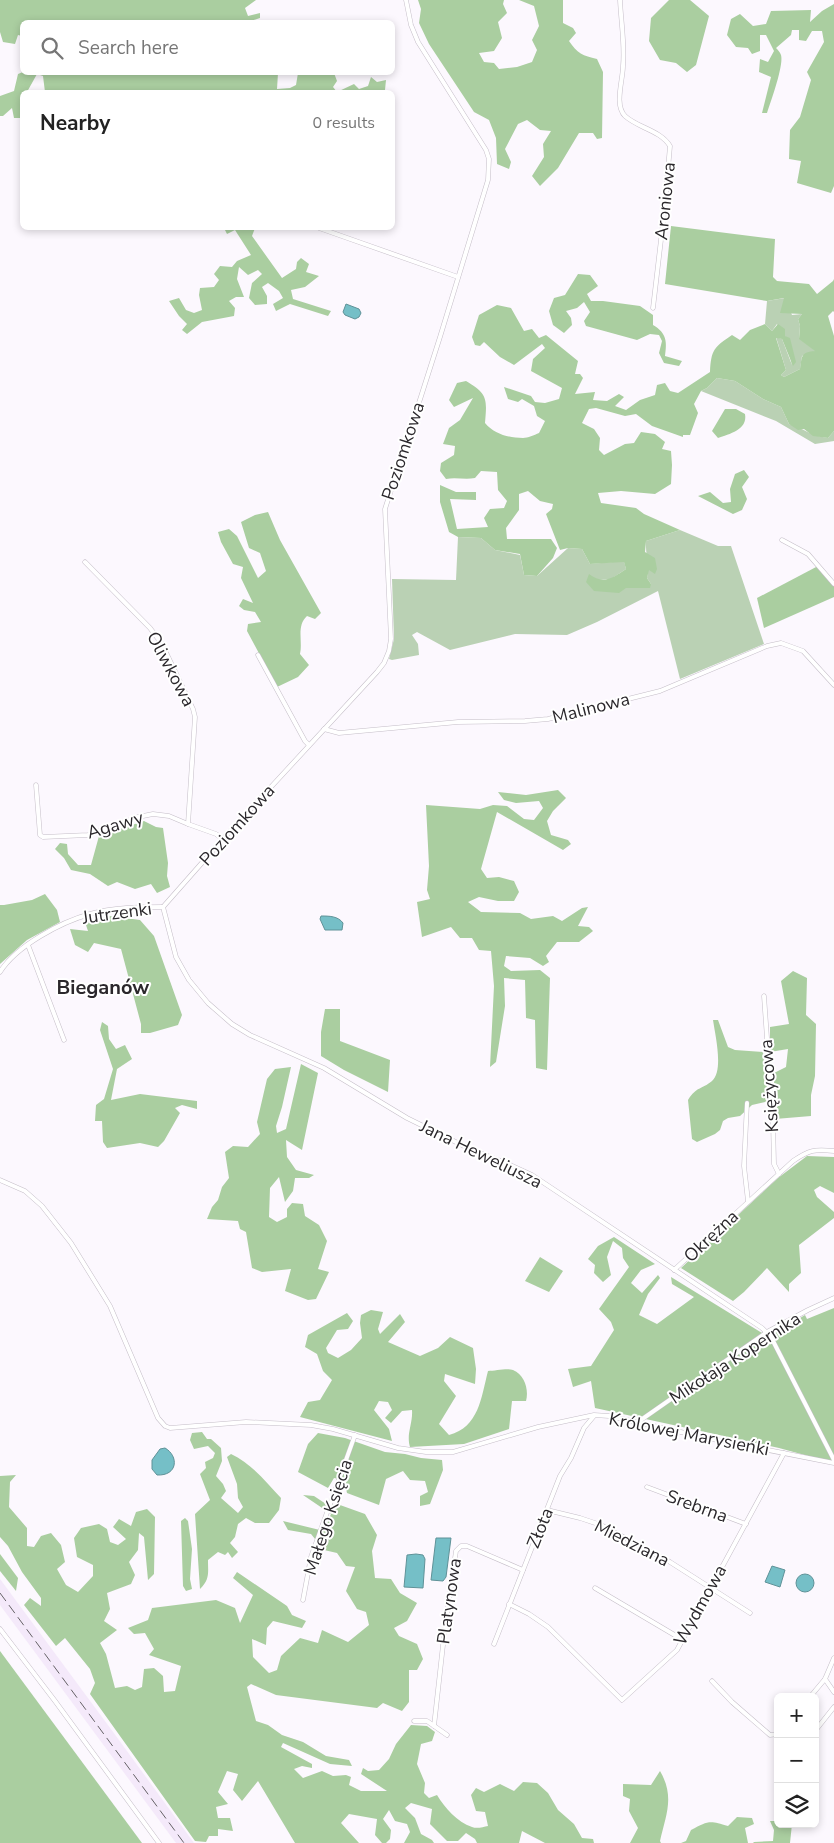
<!DOCTYPE html>
<html lang="en">
<head>
<meta charset="utf-8">
<style>
	body { margin:0; font-family:"Nunito Sans",sans-serif; background:#f2f2f2; color:#222 }
	.controls { position:absolute; right:15px; bottom:15px; display:grid; overflow:hidden; border-radius:8px; box-shadow:0 2px 8px #0003 }
	.controls button { width:45px; height:45px; display:grid; place-items:center; padding:0; border:0; border-bottom:1px solid #e0e0e0; background:#fff; color:#222; font:25px sans-serif }
	.list { margin:0; padding:0; list-style:none }
	h2 { display:flex; justify-content:space-between; align-items:center; height:65px; margin:0; padding:0 20px; font-size:21px }
	h2 small { font-size:16px; font-weight:400; color:#767676 }
	.icon { flex:none; width:28px; height:28px; fill:none; stroke:currentColor; stroke-width:2; stroke-linecap:round; stroke-linejoin:round }
	.map { position:relative; flex:none; width:834px; height:1843px; overflow:hidden }
	.search { position:absolute; background:#fff; box-shadow:0 2px 8px #0003; left:20px; top:20px; width:375px; height:55px; display:flex; align-items:center; gap:12px; box-sizing:border-box; padding:0 18px; border-radius:8px; color:#767676; font-size:19px }
	.panel { position:absolute; background:#fff; box-shadow:0 2px 8px #0003; left:20px; top:90px; width:375px; height:140px; border-radius:8px }
	.map>svg:first-child { display:block }
	.built { fill:#f4e9fa }
	.green { fill:#bad1b4 }
	.forest { fill:#aacea0 }
	.water { fill:#75bfc7; stroke:#5f9298 }
	.lines { fill:none; stroke-linecap:round; stroke-linejoin:round }
	.minor-casing { stroke:#c5bec8; stroke-width:5 }
	.minor { stroke:#fff; stroke-width:4 }
	.rail { stroke:#666267; stroke-width:1; stroke-dasharray:10 5; stroke-linecap:butt }
	.labels { text-anchor:middle; dominant-baseline:central; stroke-width:4; stroke-linejoin:round; paint-order:stroke }
	.street-label { font-size:18px; fill:#2b282c; stroke:#fff }
	.quarter-label { font-size:20px; font-weight:bold; fill:#2b282c; stroke:#fff }
</style>
</head>
<body>
<div class="map">
<svg width="834" height="1843" viewBox="0 0 834 1843">
	<rect width="100%" height="100%" fill="#fcf8fe"/>
	<!-- built -->
	<polygon class="built" points="0,1579 116,1736 194,1843 176,1843 0,1605"/>
	<!-- green -->
	<g class="green">
		<polygon points="785,298 792,315 802,314 798,319 800,326 799,338 816,351 802,356 800,369 784,377 781,375 786,370 776,337 782,339 792,365 785,336 777,324 772,331 765,324 767,301"/>
		<path d="M717,378l18,3 28,18 18,8 8,17c15,5 23,12 39,14l6,-7v10l-19,3 -39,-23 -75,-30 6,-3z"/>
		<path d="M680,530l38,16h13l33,98 -84,35 -22,-88 -61,31 -30,13 -52,-1 -65,16 -33,-18 -5,3 6,9 1,11 -27,5 -3,-1 5,-20 -2,-60 64,1 2,-43 23,1 14,12 25,5 4,20 13,1 31,-28 14,1 8,15 34,-3 2,8 -15,10 -25,2 40,7 25,-4 -4,-6c3,-12 -2,-24 -1,-37z"/>
	</g>
	<!-- forest -->
	<g class="forest">
		<polygon points="0,0 256,0 245,8 248,16 260,13 260,18 248,22 22,22 22,36 18,35 15,44 3,42 0,32"/>
		<path d="M418,0h86l-1,4 4,9 -9,9 4,16 -8,13 -15,2 5,9 10,1 5,6 18,-2 15,-5 5,-12 -5,-10 7,-14 -5,-20 -15,-6h44v23l10,5 3,5 -7,8c8,12 14,15 28,18l6,13 -1,66 -5,1 -4,-6h-14l-21,35 -18,18 -8,-10 12,-19 -1,-13 8,-13 -11,-1 -13,-10 -9,4 -13,25 6,13 -2,7 -12,-5 -1,-26 -7,-18 -15,-8 -45,-68 -10,-21 2,-14z"/>
		<polygon points="669,0 690,0 709,16 696,65 687,72 676,63 660,60 649,41 651,18"/>
		<path d="M834,4v182l-3,7 -34,-10 4,-22 -12,-2 1,-29 10,-13 11,-37 -4,-8 17,-30 -2,-11h-10l-6,10 -7,-1v-10h-7l-1,5 -15,13c2,2 4,4 5,7 3,10 -10,46 -14,58h-5l9,-36 -12,-5 1,-13 8,3 6,-11 -8,-16h-6v16l-8,3 -4,-6 -12,-1 -9,-12 4,-16 9,-5 13,12 13,-2 5,-13 40,-1 -1,12 12,-11z"/>
		<polygon points="23,72 278,73 277,89 290,88 296,85 298,73 334,73 337,81 333,87 337,92 354,84 359,89 368,86 371,77 377,82 386,80 385,90 388,92 74,92 65,90 63,92 45,92 43,76 37,74 27,92 22,92 22,118 14,118 12,108 3,116 0,116 0,96 14,91 18,74"/>
		<path d="M671,226l104,13 -2,38 4,4 32,3 8,10 16,-13 1,-2v33l-1,-1 -5,5 6,20v95l-6,7 -15,-2 -9,-7 -6,1 -9,-6 -8,-17 -18,-8 -28,-18 -18,-3 -10,10 -6,3 -7,13 4,9 -8,22h-7v2l-31,-11 -16,-12 -11,2 -29,-8 -7,1 -7,14 12,6 6,9 -1,12 5,5 21,-11 9,-1 7,-11 14,2 10,8 -3,7 9,2 1,14 -1,19 -16,10 -34,-3 -23,2 3,10 35,5 8,6 36,16 -34,11 -1,11 10,6 2,11 -2,5 -6,-4 -2,8 4,6 -1,4h-24l-7,5 -25,-2 -8,-9 3,-8c14,11 24,4 37,-5l-2,-7 -34,2 -8,-15 -14,-1 -8,2 -14,-36 6,-5 1,-5 -13,-3 -12,-10 -9,3v16l-13,18 1,11h44l6,9 -4,10 -16,18 -13,-1 -4,-21 -25,-4 -14,-12 -23,-1 -9,-5 -9,-30v-17l16,7h20v8l-26,-1 7,30 31,-2 -4,-9 6,-9 14,-1 3,-7 -9,-11 -1,-18 -16,-1 -6,7c-10,2 -19,-1 -29,1l-6,-8 1,-8 13,-8 1,-9 -12,-2 6,-16 11,-8 13,-22 -19,9 -5,-7 8,-17 9,-2c22,13 21,18 19,42 9,11 24,15 38,15 5,0 11,-3 16,-5l6,-12 -8,-5 -3,-10 -12,-7 -4,3 -10,-3 -4,-12 27,9 4,6 10,1 14,-4 3,-11 -31,-17 2,-12 12,-11 -3,-4 -28,21 -14,-8 -16,-15 -4,4 -5,-1 -3,-8 7,-22 18,-10 14,3 13,23 8,-2 7,9 7,-3 32,26 -3,13h5l3,4 -8,16 20,-2 -2,8 14,1 12,-7 5,3 -9,9 11,4 14,-10 15,-5 2,-10 8,-2 5,8 8,2 32,-21c1,-22 4,-25 22,-37l8,5 10,-10 15,-6 7,7 6,-7 7,5v7l5,2 6,24 -3,4 -11,-27 -6,-1 10,32 -5,5 3,2 16,-8c2,-13 1,-17 15,-18l-16,-12 1,-13 -2,-7 4,-5 -22,-1 4,-15 -17,3 -102,-17z"/>
		<polygon points="224,228 255,228 252,236 282,278 296,269 297,262 301,258 309,264 306,272 319,276 305,287 291,290 293,299 331,311 328,316 290,304 276,311 273,304 283,298 279,291 268,283 262,287 267,296 267,304 255,305 249,298 252,283 262,274 258,270 248,275 239,267 237,279 244,297 236,297 229,301 235,308 234,316 202,322 187,334 182,330 187,324 179,316 169,301 179,298 186,310 194,313 202,310 199,295 200,288 214,287 219,280 214,274 220,266 232,267 237,261 251,255 235,230 227,234"/>
		<path d="M578,274l12,1 8,11 -11,8 4,7h12l37,5 13,9v10c14,8 14,17 12,31l17,5 -3,5 -15,-3 -5,-10 3,-12 -3,-6 -9,-1 -13,6 -51,-14 -2,-5 6,-9 -6,-10 -7,6 -11,3 5,7 1,7 -8,8 -11,-8 -4,-14 5,-13 11,-3z"/>
		<path d="M725,409h11l9,5c3,16 -16,20 -27,24l-6,-7z"/>
		<polygon points="744,470 749,477 742,487 747,499 742,510 733,514 698,496 710,492 723,503 731,502 730,489 735,474"/>
		<path d="M268,512l12,28 41,73 -6,6 -8,-3c-11,10 -4,25 -7,38l9,11 -11,12 -21,10 -30,-56 1,-7 13,-2 -6,-10 -11,-2 -5,-4 4,-7 10,4 -12,-25 2,-11 -10,-3 -12,-22 -3,-10 11,-3 8,7 21,42 8,-7 -6,-18 -11,-5 -8,-26 14,-7z"/>
		<polygon points="818,566 834,585 834,597 764,628 757,598"/>
		<polygon points="558,790 566,798 553,811 547,821 551,835 568,840 571,844 563,850 497,812 481,869 487,878 499,877 514,881 519,892 514,901 498,901 479,897 468,902 481,912 520,913 531,919 553,916 562,921 582,908 588,907 578,926 589,927 593,931 579,942 557,942 546,956 549,962 543,966 530,958 506,956 504,966 511,971 540,970 550,978 547,1070 536,1068 535,1020 526,1018 525,980 504,978 505,1006 496,1062 490,1067 494,986 491,951 479,950 472,938 460,938 451,927 422,937 417,902 430,899 427,890 429,866 426,805 480,809 493,805 507,806 524,819 534,820 543,808 539,801 516,803 504,800 498,792 526,795"/>
		<polygon points="144,821 156,827 163,828 168,863 167,876 170,887 157,893 151,884 135,889 117,882 108,886 90,874 71,870 64,858 55,849 60,843 67,844 68,854 78,865 91,865 99,836"/>
		<polygon points="45,894 57,910 60,922 27,940 0,964 0,905 4,905 32,900"/>
		<polygon points="111,916 140,920 154,936 182,1015 178,1025 150,1033 141,1033 141,1024 121,949 94,943 88,952 75,945 70,929 88,931 85,922"/>
		<path d="M793,971l14,7 -1,37 10,9 -1,52 -4,19v21l-36,3 -1,-16 -9,-1 -13,3 -12,11 -12,2 -5,3 -3,9 -5,4 -18,8 -5,-3 -4,-39c9,-14 13,-10 24,-19 12,-10 3,-47 1,-61h5l10,27 7,3 28,2 5,47 6,-1v-25l12,-6 2,-18 -18,3v-25l19,-3 -8,-43z"/>
		<polygon points="325,1009 340,1009 340,1041 390,1060 388,1092 344,1070 321,1056 321,1032"/>
		<polygon points="102,1022 108,1026 109,1039 116,1049 125,1045 132,1059 117,1069 111,1100 140,1094 197,1101 197,1109 182,1105 175,1108 180,1113 164,1141 158,1147 140,1143 107,1148 103,1142 102,1121 95,1121 96,1105 104,1099 113,1069 100,1030"/>
		<polygon points="301,1064 318,1073 302,1150 286,1140 287,1157 296,1170 314,1175 309,1178 295,1178 293,1191 285,1202 279,1177 270,1188 269,1217 277,1222 287,1217 287,1209 292,1203 303,1204 305,1216 319,1225 327,1241 318,1269 329,1272 316,1299 308,1300 285,1291 291,1269 262,1272 252,1268 246,1232 240,1229 238,1221 207,1219 212,1207 218,1200 222,1187 229,1178 225,1152 233,1146 248,1147 260,1134 257,1122 267,1079 275,1069 291,1067 282,1107 276,1126 277,1133 286,1129"/>
		<polygon points="807,1156 834,1157 834,1193 820,1186 814,1190 817,1197 834,1212 834,1218 799,1245 801,1273 789,1284 789,1292 767,1268 744,1292 733,1301 681,1268 778,1178"/>
		<polygon points="614,1237 655,1264 641,1270 631,1283 642,1293 658,1275 660,1278 648,1294 639,1315 657,1324 694,1297 672,1284 671,1277 762,1333 775,1333 805,1315 807,1319 834,1308 834,1463 779,1448 595,1408 591,1381 573,1387 568,1369 591,1366 614,1330 611,1322 599,1309 629,1267 623,1258 622,1248 613,1241 607,1257 611,1275 603,1282 594,1273 595,1265 588,1259 598,1246"/>
		<polygon points="540,1257 563,1271 549,1292 525,1281"/>
		<path d="M371,1310l12,2 -5,17 2,5 20,-20 5,8 -17,20 32,14 18,-8 12,-11 23,11 3,21 -1,15 -30,-10 -1,7 12,15 -17,28 10,11c30,-8 32,-37 39,-64 7,0 19,-3 25,-1 12,5 16,20 13,31h-14l-3,28 -45,15 -54,3c-4,-13 3,-23 2,-37l-10,1 -11,12 -6,-5 7,-8 -4,-8 -9,-1 -5,9 15,19 3,12 -92,-24 8,-15 12,-2 12,-20 -9,-9 -6,-17 -12,-7 3,-12 39,-22 6,8 -5,8 -11,1 -11,18 2,5 10,5 13,-8 11,-12 -2,-15 1,-8z"/>
		<path d="M202,1432l5,7h4l10,9 1,13 -6,15 7,8 3,7 -5,7 17,15 5,-6 -5,-9 -1,-14 -10,-27 4,-3c20,9 35,28 50,44l-2,12 -10,13h-14l-9,-5 -8,6 -3,13 -5,6 8,9 -6,6 -4,-6 -3,3 -7,-3 -10,8c0,13 2,19 -8,29l-5,-75 15,-14 -10,-26 6,-6 -1,-6 8,-4 2,-5 -7,-7 -14,3 -4,-9 2,-7z"/>
		<polygon points="318,1433 345,1438 385,1452 405,1454 421,1458 442,1460 443,1470 430,1504 420,1506 420,1496 428,1492 425,1481 410,1480 403,1471 386,1479 379,1505 347,1493 344,1480 334,1478 328,1488 298,1472 308,1444"/>
		<path d="M16,1475l-6,7 -1,25 18,21v18l7,1 7,-11 10,-3 10,12 4,17 -8,7 9,16 12,7 15,-16v-11l-16,-8 -3,-19 7,-10 18,-4 8,5 3,13 8,3 8,-6 -13,-12 6,-8 12,7 5,-14 11,-3 8,8 -1,57 -6,6 -4,-43 -5,-4 -1,17 -9,12 6,13 -4,9 -24,9 3,16 -6,12 13,9 -17,13 6,11 9,34 12,-2 8,4 7,-3 2,-18 10,-1 9,8 1,16 11,-1 6,-25 -32,-11 5,-6 -9,-16 -11,1 -6,-6 20,-8 4,-12 64,-8 19,8 5,15 13,-28 -20,-17 4,-6 50,34 5,9 14,6 -4,7 -29,-7 -6,7 -1,17 -14,-6 1,18 16,16 8,-3 4,-14 19,-18 18,5 4,-13 26,12 21,-17 -3,-13 -9,-3 -11,-18 9,-24 -9,-1 -9,-13 -13,-3 -13,-16 -23,-4 -5,-9 41,10 7,-17 -28,-19 11,1 12,8 14,1 25,9 12,21 -5,16 3,27 16,1 9,14 17,10 -10,18 -13,7 5,8 18,8 6,15 -6,11h-8v32l-7,9 -19,-8 -6,5 -101,-13 -25,-11 -4,3 9,34 12,4 14,10 21,7 23,14 23,4 3,6 -22,-2 -47,-21 -2,4 31,17v4l-10,-2 -8,3 9,9 19,-7 11,5 13,-1 5,2 -2,8 12,6h26l-26,-17 2,-6 5,3 11,-1 10,-11 7,-15 15,-19 16,1 8,6 -3,9 -11,3 -4,20 8,19 -1,10 5,5 8,-3c8,13 20,27 35,32 5,2 11,0 16,-1l-3,-14 -9,-1 -5,-16 5,-7 8,4 16,-8 14,7 9,-9 14,1 11,10 10,17 16,14 8,14 11,1 1,4h-49l-23,-12 -3,12h-42l-2,-4 -9,-6 -8,8h-11l-17,-17 2,-15 -21,-6 -6,5 10,10 6,16 11,6 2,3h-30l6,-11 -3,-8 -12,-3 -6,-11 -6,9 8,11 -1,9 -4,4h-4l-7,-8 2,-16 -28,-5 -8,9 18,20h-64l-37,-62 -16,20 -9,-11 5,-16 -11,-3 -9,21 10,12 -12,3 2,11h12l3,13 -15,-2v7h-9l-3,6 -11,-1 -105,-147 5,-11 -5,-14 -25,-31 -9,8 -32,-41 6,-7 11,8v-8l-19,-26 -14,-26 -8,-9v-61z"/>
		<polygon points="185,1518 188,1521 192,1549 190,1579 192,1589 186,1591 183,1586 181,1521"/>
		<polygon points="0,1554 18,1578 16,1591 0,1571"/>
		<polygon points="0,1651 142,1843 0,1843"/>
		<path d="M660,1771c15,26 6,43 0,70l1,2h-31l8,-15 -9,-17 1,-12 -7,-3v-12l28,1z"/>
		<path d="M737,1817l15,1 2,6 -9,4 3,15h-67l5,-2 5,-11c17,-9 18,-10 37,-4z"/>
		<polygon points="770,1821 778,1821 778,1824 792,1824 790,1843 753,1843 754,1842 773,1841 774,1830"/>
	</g>
	<!-- water -->
	<g class="water">
		<polygon points="346,304 359,309 361,313 359,317 355,319 345,315 343,312"/>
		<path d="M321,916c8,0 17,0 22,7l-1,7h-17l-5,-11z"/>
		<path d="M165,1448c14,8 13,28 -8,27l-5,-6v-9l8,-11z"/>
		<polygon points="436,1538 451,1538 446,1577 443,1581 431,1580"/>
		<polygon points="416,1554 423,1555 425,1559 423,1588 404,1587 407,1555"/>
		<polygon points="772,1566 785,1570 780,1587 765,1582"/>
		<circle cx="805" cy="1583" r="9"/>
	</g>
	<g class="lines">
		<!-- minor casing -->
		<g class="minor-casing">
			<g id="minor">
				<path d="M620,0c1,22 5,44 3,66 0,14 -9,39 2,50 13,12 35,14 45,30l-6,68 -11,94"/>
				<polyline points="319,228 458,277"/>
				<polyline points="782,540 808,554 834,584"/>
				<polyline points="85,562 150,628 162,644 193,709 195,717 188,824 216,834 223,839"/>
				<polyline points="258,655 305,741 309,745"/>
				<polyline points="324,729 339,733 458,722 525,721 548,719 660,691 767,646 781,643 803,651 834,685"/>
				<polyline points="36,785 40,835 43,837 88,835 138,817 153,814 169,816 188,824"/>
				<polyline points="163,907 223,839 377,672 384,663 389,651 391,639 385,509 440,337 488,180 489,159 486,150 418,42 411,25 406,0"/>
				<polyline points="163,907 176,957 189,980 208,1003 232,1024 250,1035 324,1068 407,1118 470,1149 506,1163 532,1175 762,1328 771,1337 834,1460"/>
				<polyline points="28,945 64,1040"/>
				<path d="M0,972c16,-26 61,-50 90,-58 23,-7 49,-7 73,-7"/>
				<polyline points="764,996 773,1122 774,1164 779,1174"/>
				<polyline points="747,1103 744,1166 748,1201"/>
				<polyline points="0,1180 25,1191 42,1206 71,1243 110,1306 158,1418 165,1426 170,1428 246,1422 311,1425 333,1429 398,1448 426,1452 453,1452 538,1427 594,1415 609,1416 712,1439 834,1463"/>
				<path d="M674,1270l119,-109c16,-11 21,-12 41,-10"/>
				<polyline points="638,1422 767,1332 808,1310 834,1298"/>
				<polyline points="647,1487 746,1524"/>
				<polyline points="547,1510 580,1518 601,1525 670,1562 750,1613"/>
				<polyline points="595,1588 683,1640"/>
				<polyline points="303,1600 311,1557 355,1435"/>
				<polyline points="509,1604 529,1614 548,1627 622,1700 677,1650 784,1453"/>
				<polyline points="0,1629 55,1701 159,1843"/>
				<polyline points="494,1644 560,1476 571,1458 584,1428 594,1416"/>
				<polyline points="825,1679 834,1692"/>
				<polyline points="712,1681 732,1702 770,1735 778,1734"/>
				<polyline points="810,1697 825,1679 834,1658"/>
				<polyline points="414,1721 427,1721 447,1735"/>
				<polyline points="434,1726 444,1636 456,1551 461,1546 467,1546 523,1570"/>
				<polyline points="815,1731 834,1707"/>
			</g>
		</g>
		<!-- minor -->
		<use href="#minor" class="minor"/>
		<!-- rail -->
		<polyline class="rail" points="0,1593 184,1843"/>
	</g>
	<g class="labels">
		<!-- street labels -->
		<g class="street-label">
			<text transform="translate(665 201) rotate(-84)">Aroniowa</text>
			<text transform="translate(403 451) rotate(-72)">Poziomkowa</text>
			<text transform="translate(171 669) rotate(62)">Oliwkowa</text>
			<text transform="translate(591 708) rotate(-14)">Malinowa</text>
			<text transform="translate(115 825) rotate(-16)">Agawy</text>
			<text transform="translate(237 825) rotate(-48)">Poziomkowa</text>
			<text transform="translate(117 913) rotate(-8)">Jutrzenki</text>
			<text transform="translate(769 1086) rotate(-94)">Księżycowa</text>
			<text transform="translate(481 1154) rotate(26)">Jana Heweliusza</text>
			<text transform="translate(711 1236) rotate(-43)">Okrężna</text>
			<text transform="translate(735 1358) rotate(-33)">Mikołaja Kopernika</text>
			<text transform="translate(689 1434) rotate(11)">Królowej Marysieńki</text>
			<text transform="translate(697 1506) rotate(20)">Srebrna</text>
			<text transform="translate(328 1517) rotate(-72)">Małego Księcia</text>
			<text transform="translate(540 1528) rotate(-68)">Złota</text>
			<text transform="translate(632 1543) rotate(27)">Miedziana</text>
			<text transform="translate(449 1601) rotate(-82)">Platynowa</text>
			<text transform="translate(700 1605) rotate(-61)">Wydmowa</text>
		</g>
		<!-- quarter labels -->
		<g class="quarter-label">
			<text x="103" y="987">Bieganów</text>
		</g>
	</g>
</svg>
<div class="controls">
<button>+</button>
<button>−</button>
<button><svg class="icon" aria-label="layers" viewBox="0 0 24 24"><path d="M12 4l9 5-9 5-9-5zM3 14l9 5 9-5"/></svg></button>
</div>
<div class="search"><svg class="icon" aria-label="search" viewBox="0 0 24 24"><circle cx="10" cy="10" r="6"/><path d="M15 15l6 6"/></svg>Search here</div>
<section class="panel">
<h2>Nearby<small>0 results</small></h2>
<ul class="list">
</ul>
</section>
</div>
</body>
</html>
